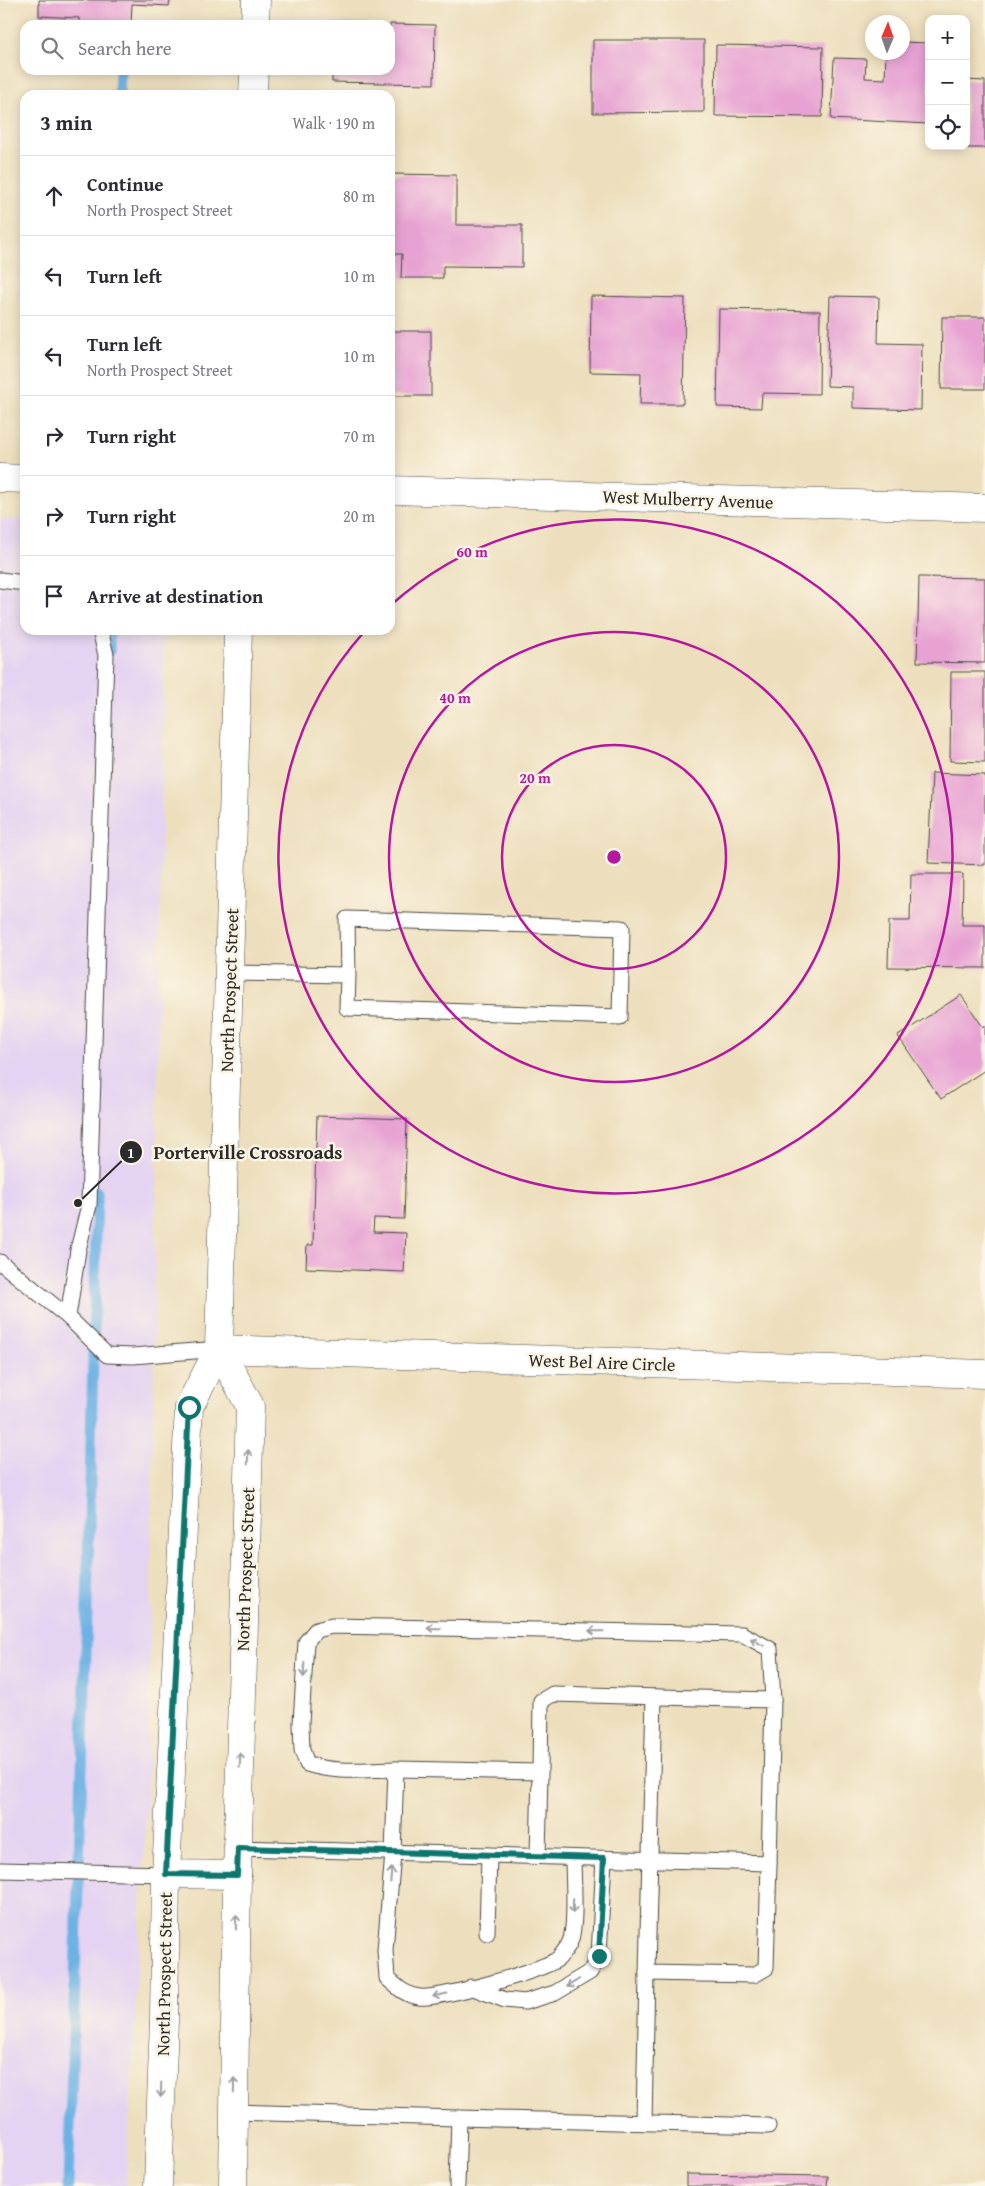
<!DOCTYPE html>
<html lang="en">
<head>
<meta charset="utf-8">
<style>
	body { margin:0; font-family:"Gentium Book Plus",serif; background:#f7f7f7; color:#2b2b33 }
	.controls { position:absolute; right:15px; top:15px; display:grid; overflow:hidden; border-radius:10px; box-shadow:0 2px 12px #0003 }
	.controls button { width:45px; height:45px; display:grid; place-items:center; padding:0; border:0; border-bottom:1px solid #e1e1e2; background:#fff; color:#2b2b33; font:25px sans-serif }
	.compass { position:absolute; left:865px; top:15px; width:45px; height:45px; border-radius:50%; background:#fff; box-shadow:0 2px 12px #0003; rotate:2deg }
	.stop { position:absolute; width:15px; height:15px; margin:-11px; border:4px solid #0f766e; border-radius:50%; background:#fff }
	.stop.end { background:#0f766e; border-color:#fff; box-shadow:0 1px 5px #0008 }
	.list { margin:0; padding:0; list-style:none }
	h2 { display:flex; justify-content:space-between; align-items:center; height:65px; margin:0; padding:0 20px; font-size:21px }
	h2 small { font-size:16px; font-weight:400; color:#7c7c81 }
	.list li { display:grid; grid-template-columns:32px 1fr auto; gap:15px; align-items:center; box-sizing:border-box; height:80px; padding:0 20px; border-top:1px solid #e1e1e2 }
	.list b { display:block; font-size:19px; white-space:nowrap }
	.list p { margin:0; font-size:16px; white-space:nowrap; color:#7c7c81 }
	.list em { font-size:16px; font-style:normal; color:#7c7c81 }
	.icon { flex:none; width:28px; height:28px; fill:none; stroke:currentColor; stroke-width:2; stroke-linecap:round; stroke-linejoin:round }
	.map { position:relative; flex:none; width:985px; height:2186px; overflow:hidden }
	.search { position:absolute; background:#fff; box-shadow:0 2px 12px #0003; left:20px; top:20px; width:375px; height:55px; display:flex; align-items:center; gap:12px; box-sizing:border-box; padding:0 18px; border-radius:15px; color:#7c7c81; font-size:19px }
	.panel { position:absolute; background:#fff; box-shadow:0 2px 12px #0003; left:20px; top:90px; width:375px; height:545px; border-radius:15px }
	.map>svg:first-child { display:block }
	.built { fill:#e4d3f2 }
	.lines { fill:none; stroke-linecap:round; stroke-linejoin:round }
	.stream { stroke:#6db2e4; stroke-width:11 }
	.building { fill:#e7a2d3 }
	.service-casing { stroke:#484641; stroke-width:17 }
	.minor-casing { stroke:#484641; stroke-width:29 }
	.tertiary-casing { stroke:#484641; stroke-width:29 }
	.service { stroke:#fff; stroke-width:15 }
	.minor { stroke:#fff; stroke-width:28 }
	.tertiary { stroke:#fff; stroke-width:28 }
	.oneway { stroke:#a0a0a0 }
	.route { stroke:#0f766e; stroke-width:6 }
	.ring { fill:none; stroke:#b5179e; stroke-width:2.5 }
	.labels { text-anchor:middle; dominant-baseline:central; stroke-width:5; stroke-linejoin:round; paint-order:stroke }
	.street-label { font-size:18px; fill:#2b2b2b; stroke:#fcf5e5 }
	.centre { fill:#b5179e; stroke:#fcf5e5; stroke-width:2.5 }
	.ring-label { font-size:15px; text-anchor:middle; font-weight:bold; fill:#b5179e; stroke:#fcf5e5; stroke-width:5; stroke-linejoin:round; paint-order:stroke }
	.leader { fill:none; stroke:#2b2b2b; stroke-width:2 }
	.callout-dot { fill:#2b2b2b; stroke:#fcf5e5; stroke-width:2 }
	.mark-label { font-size:15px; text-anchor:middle; font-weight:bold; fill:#fff }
	.callout-label { font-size:19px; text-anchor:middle; font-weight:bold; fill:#2b2b2b; stroke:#fcf5e5; stroke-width:5; stroke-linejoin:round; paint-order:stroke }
</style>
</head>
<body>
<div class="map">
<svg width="985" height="2186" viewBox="0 0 985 2186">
	<rect width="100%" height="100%" fill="#fcf5e5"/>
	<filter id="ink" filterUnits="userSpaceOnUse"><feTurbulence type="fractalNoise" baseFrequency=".02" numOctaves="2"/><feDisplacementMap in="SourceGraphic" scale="10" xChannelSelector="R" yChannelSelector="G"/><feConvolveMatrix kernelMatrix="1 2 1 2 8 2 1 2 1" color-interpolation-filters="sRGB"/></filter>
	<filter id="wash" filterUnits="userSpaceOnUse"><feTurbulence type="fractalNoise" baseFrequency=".0096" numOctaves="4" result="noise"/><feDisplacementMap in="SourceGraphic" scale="20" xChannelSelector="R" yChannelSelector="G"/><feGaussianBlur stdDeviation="1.12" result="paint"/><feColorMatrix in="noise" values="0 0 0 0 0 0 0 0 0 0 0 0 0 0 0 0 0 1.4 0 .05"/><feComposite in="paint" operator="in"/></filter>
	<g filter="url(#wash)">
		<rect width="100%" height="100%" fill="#eddfbd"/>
		<!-- built -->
		<polygon class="built" points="0,519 25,520 25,630 164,630 148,1775 126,2186 0,2186"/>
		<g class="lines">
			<!-- stream -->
			<g class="stream">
				<polyline points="119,95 120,70"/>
				<polyline points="109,651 109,630"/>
				<polyline points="68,2186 86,1652 97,1192"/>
			</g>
		</g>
		<g id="blocks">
			<!-- building -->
			<g class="building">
				<polygon points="39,0 170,0 169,6 132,4 131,25 79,25 79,18 39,16"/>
				<rect x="333" y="23" width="29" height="2"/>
				<polygon points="390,24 435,25 434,84 332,82 332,70 390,70"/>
				<polygon points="593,40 704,40 704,112 593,113"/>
				<polygon points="902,42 929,43 929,124 831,119 834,58 866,59 865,78 885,79 886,52 902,52"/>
				<polygon points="716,45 823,47 822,117 715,116"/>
				<polygon points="966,80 985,81 985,148 966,148"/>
				<polygon points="390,174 456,175 456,225 522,225 522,267 443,266 443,278 401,278 402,254 390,254"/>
				<polygon points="591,296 685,298 683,404 640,404 641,373 590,372"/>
				<polygon points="830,296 879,297 878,343 922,344 921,410 853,408 853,387 827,386"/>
				<polygon points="719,309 820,311 819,394 762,393 761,408 717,407"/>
				<polygon points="942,317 985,317 985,389 941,389"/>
				<rect x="390" y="331" width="41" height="65"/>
				<polygon points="919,577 985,578 985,663 917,662"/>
				<polygon points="951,672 985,672 985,762 950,761"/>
				<polygon points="932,773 985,775 985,865 928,863"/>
				<polygon points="911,874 963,874 962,925 985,925 985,968 888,967 889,921 910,921"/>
				<polygon points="961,995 983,1027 985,1025 985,1070 941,1099 898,1036"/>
				<polygon points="317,1116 407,1119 404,1219 374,1218 373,1232 406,1233 404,1272 306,1268 307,1245 313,1245"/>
				<polygon points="686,2174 828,2176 827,2186 686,2186"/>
			</g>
		</g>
	</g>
	<g filter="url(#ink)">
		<use href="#blocks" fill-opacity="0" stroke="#484641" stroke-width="1"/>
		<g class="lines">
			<!-- service casing -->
			<g class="service-casing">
				<g id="service">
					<polyline points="0,580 25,583"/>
					<polyline points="229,973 348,975 347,919 622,928 620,1017 347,1008 348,975"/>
					<polyline points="0,1262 68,1317 107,1355 133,1356 219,1349"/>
					<polyline points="68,1317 78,1250 89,1205 106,655 100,630"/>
					<path d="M396,1769l-3,84 -8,97 2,28c10,9 18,17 32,19 18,3 127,-27 140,-39 3,-4 9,-11 11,-16 7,-18 3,-63 3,-84"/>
					<polyline points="540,1772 541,1701 553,1694 773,1700 769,1863"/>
					<polyline points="238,1848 769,1863 766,1968 754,1975 647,1973 654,1697"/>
					<path d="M538,1856l2,-84c-47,-1 -95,-2 -142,-3 -31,0 -61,5 -91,-5l-5,-14 -1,-27 5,-81 10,-12 16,-4 410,8 28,15 3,51"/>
					<polyline points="0,1870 166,1874"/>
					<polyline points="487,1933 489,1855"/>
					<polyline points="471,1987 505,2000 525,2002 555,1993 590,1972 599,1956 604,1858"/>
					<polyline points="233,2112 768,2126"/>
					<polyline points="644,2122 647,1973"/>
					<polyline points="457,2186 459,2118"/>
				</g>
			</g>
			<!-- minor casing -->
			<g class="minor-casing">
				<g id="minor">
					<polyline points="390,490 985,508"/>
					<polyline points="219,1349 985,1374"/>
				</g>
			</g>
			<!-- tertiary casing -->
			<g class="tertiary-casing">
				<g id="tertiary">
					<polyline points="255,25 256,0"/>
					<polyline points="253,95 254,70"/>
					<polyline points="0,478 25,479"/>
					<polyline points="219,1349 250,1406 237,1875 233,2186"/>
					<polyline points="166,1874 237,1875"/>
					<polyline points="158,2186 164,2019 166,1874 189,1407 219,1349 238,630"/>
				</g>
			</g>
			<!-- service -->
			<use href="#service" class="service"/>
			<!-- minor -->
			<use href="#minor" class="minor"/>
			<!-- tertiary -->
			<use href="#tertiary" class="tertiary"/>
		</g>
		<!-- one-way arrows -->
		<defs><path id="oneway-shaft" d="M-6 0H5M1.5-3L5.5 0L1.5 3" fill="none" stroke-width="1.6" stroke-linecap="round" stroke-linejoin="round" transform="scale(1.25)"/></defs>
		<g class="oneway">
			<use href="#oneway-shaft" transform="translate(248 1457) rotate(-88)"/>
			<use href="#oneway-shaft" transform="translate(434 1628) rotate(-179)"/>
			<use href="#oneway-shaft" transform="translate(596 1631) rotate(-179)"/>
			<use href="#oneway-shaft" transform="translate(757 1642) rotate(-151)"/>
			<use href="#oneway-shaft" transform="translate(304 1670) rotate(93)"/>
			<use href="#oneway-shaft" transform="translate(240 1760) rotate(-88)"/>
			<use href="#oneway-shaft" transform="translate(391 1875) rotate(-85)"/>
			<use href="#oneway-shaft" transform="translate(573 1906) rotate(91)"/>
			<use href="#oneway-shaft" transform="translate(236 1922) rotate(-89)"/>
			<use href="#oneway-shaft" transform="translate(573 1983) rotate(148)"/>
			<use href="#oneway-shaft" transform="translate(440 1995) rotate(169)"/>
			<use href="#oneway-shaft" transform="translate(234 2085) rotate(-89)"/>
			<use href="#oneway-shaft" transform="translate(161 2090) rotate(92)"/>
		</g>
	</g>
	<g class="lines" filter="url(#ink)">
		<!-- route -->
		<polyline class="route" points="189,1407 166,1874 237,1875 238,1848 604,1858 599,1956"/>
	</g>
	<!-- distance rings -->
	<g class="ring">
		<circle cx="614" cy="857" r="112"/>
		<circle cx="614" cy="857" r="225"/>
		<path d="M391 605A337 337 0 1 1 364 632"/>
	</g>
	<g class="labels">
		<!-- street labels -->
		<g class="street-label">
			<text transform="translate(688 499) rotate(2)">West Mulberry Avenue</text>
			<text transform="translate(229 990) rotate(-88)">North Prospect Street</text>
			<text transform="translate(602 1362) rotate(2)">West Bel Aire Circle</text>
			<text transform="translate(245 1569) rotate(-88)">North Prospect Street</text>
			<text transform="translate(164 1974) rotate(-89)">North Prospect Street</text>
		</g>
	</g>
	<circle cx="614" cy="857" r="8" class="centre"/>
	<g class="ring-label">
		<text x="472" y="557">60 m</text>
		<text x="455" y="703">40 m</text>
		<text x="535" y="783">20 m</text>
	</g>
	<!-- callouts -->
	<path class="leader" d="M78 1203L131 1152"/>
	<g class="callout-dot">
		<circle cx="78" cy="1203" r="5"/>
		<circle cx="131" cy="1152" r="12"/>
	</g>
	<g class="mark-label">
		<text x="131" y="1158">1</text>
	</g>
	<g class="callout-label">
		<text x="248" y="1159">Porterville Crossroads</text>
	</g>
</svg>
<div class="controls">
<button>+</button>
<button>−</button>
<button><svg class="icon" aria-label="locate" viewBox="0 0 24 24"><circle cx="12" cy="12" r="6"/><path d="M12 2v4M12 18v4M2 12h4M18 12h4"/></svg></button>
</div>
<svg class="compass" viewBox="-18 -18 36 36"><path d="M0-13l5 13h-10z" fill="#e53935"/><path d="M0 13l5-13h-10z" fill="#7c7c81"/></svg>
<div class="stop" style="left:189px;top:1407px"></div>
<div class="stop end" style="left:599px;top:1956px"></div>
<div class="search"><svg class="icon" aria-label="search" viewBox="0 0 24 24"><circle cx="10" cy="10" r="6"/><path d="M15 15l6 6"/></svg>Search here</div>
<section class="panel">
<h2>3 min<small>Walk · 190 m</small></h2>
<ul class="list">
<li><svg class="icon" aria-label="ahead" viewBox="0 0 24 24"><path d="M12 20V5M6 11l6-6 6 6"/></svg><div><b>Continue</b><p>North Prospect Street</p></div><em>80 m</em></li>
<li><svg class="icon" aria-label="left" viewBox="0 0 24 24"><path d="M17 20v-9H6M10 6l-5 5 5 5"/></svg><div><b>Turn left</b></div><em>10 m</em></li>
<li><svg class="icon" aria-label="left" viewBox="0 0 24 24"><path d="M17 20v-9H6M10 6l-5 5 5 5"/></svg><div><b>Turn left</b><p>North Prospect Street</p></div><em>10 m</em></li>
<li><svg class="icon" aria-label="right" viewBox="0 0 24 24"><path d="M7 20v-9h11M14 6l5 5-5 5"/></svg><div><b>Turn right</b></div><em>70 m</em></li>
<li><svg class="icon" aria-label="right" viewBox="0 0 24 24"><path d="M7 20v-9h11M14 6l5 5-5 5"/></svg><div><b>Turn right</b></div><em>20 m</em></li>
<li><svg class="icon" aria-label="arrive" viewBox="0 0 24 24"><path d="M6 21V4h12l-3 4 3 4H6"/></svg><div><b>Arrive at destination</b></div></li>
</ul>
</section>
</div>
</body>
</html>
